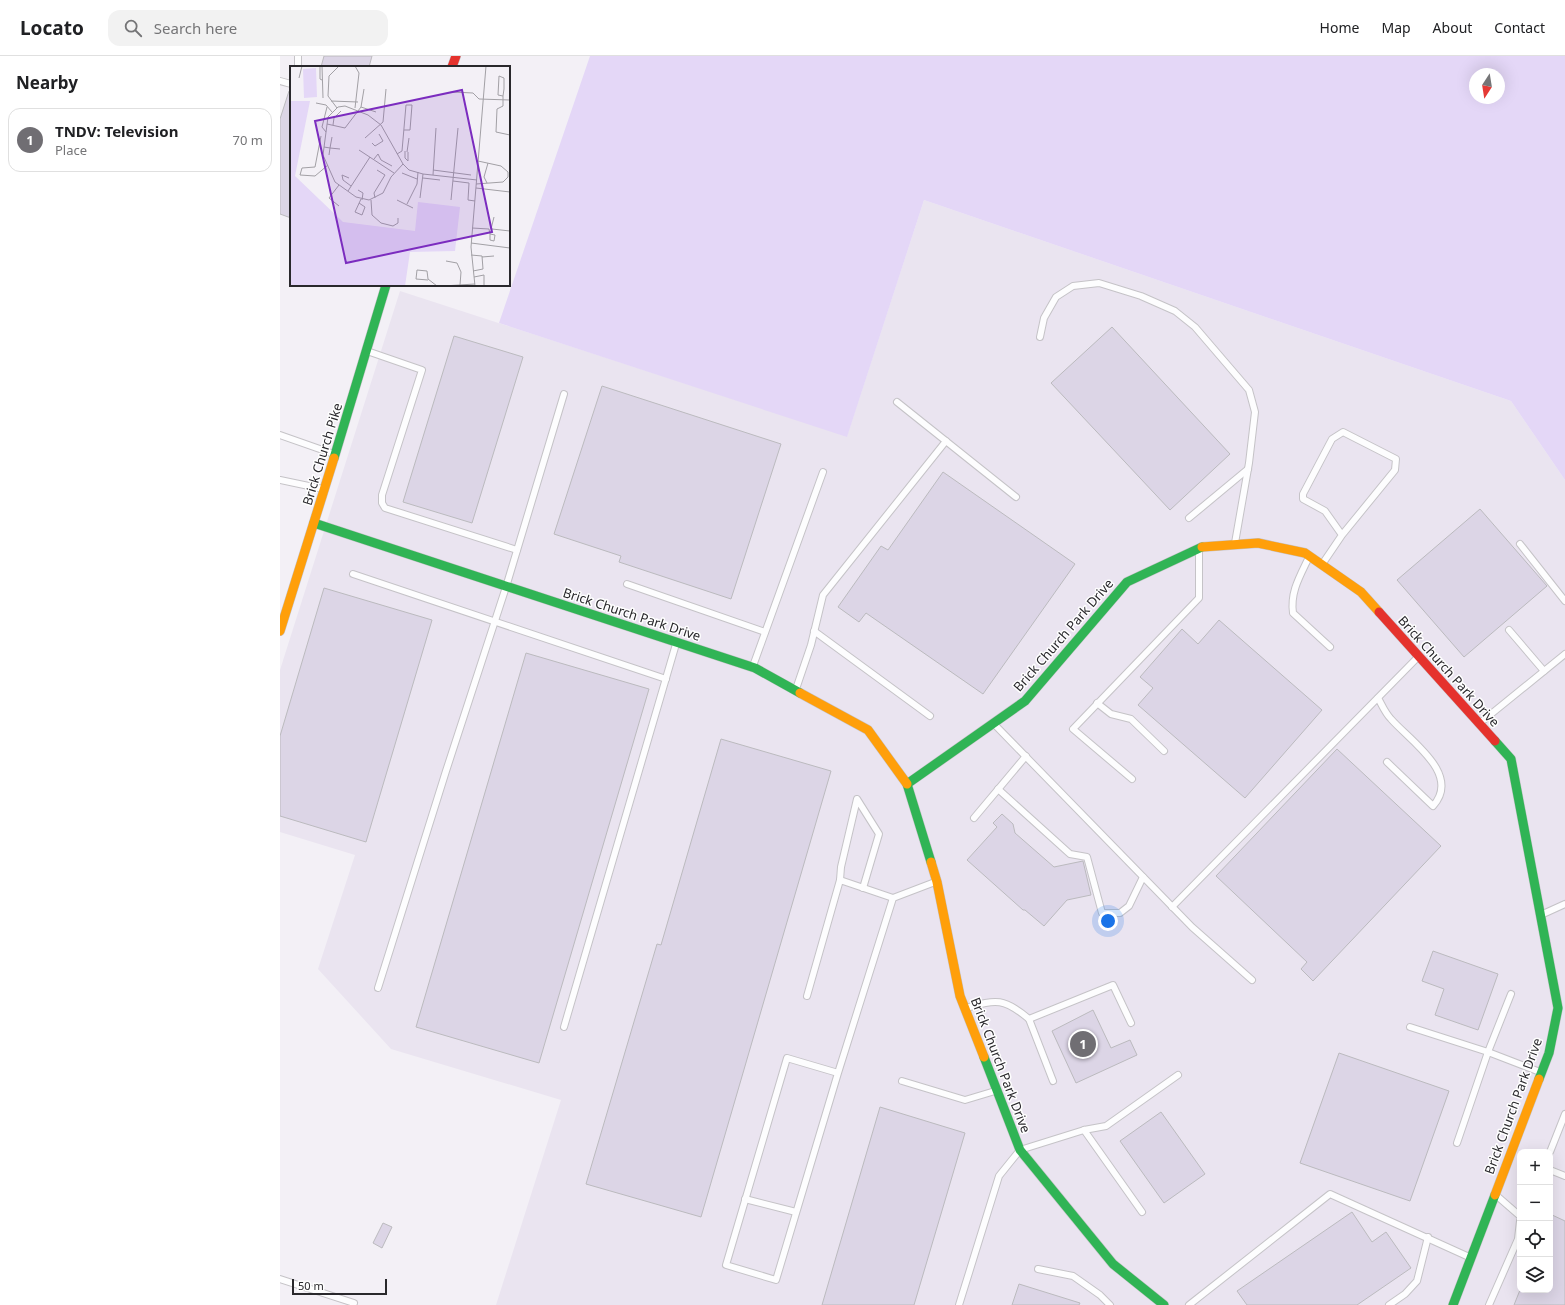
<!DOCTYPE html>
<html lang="en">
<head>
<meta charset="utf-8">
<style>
	body { margin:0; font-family:"Noto Sans",sans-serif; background:#f2f2f2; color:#202124 }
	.controls { position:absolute; right:12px; bottom:12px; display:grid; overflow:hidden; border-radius:8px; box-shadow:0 4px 16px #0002 }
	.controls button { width:36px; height:36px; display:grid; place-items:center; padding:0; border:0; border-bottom:1px solid #e0e0e0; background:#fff; color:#202124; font:20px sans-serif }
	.compass { position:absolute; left:1189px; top:12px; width:36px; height:36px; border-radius:50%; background:#fff; box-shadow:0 4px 16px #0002; rotate:192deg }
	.scale { position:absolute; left:12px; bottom:10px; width:95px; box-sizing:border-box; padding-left:4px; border:2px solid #29282c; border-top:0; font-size:11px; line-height:14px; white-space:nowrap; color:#29282c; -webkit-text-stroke:3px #fefefe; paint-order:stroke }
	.you { position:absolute; left:828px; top:865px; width:14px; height:14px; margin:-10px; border:3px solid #fff; border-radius:50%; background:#1a73e8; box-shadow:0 0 0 6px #1a73e833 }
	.badge { display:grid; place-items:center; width:26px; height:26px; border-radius:50%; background:#706e73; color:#fff; font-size:13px; font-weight:700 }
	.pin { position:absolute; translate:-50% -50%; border:2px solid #fff; box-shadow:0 1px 4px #0006 }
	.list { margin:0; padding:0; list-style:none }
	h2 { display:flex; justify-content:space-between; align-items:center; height:52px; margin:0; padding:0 16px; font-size:17px }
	h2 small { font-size:13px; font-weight:400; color:#757577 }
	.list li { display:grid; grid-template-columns:26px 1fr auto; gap:12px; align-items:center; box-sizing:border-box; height:64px; margin:0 8px 8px; padding:0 8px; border:1px solid #e0e0e0; border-radius:12px }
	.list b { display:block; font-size:15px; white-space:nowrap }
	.list p { margin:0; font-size:13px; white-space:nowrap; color:#757577 }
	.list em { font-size:13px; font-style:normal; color:#757577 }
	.icon { flex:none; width:22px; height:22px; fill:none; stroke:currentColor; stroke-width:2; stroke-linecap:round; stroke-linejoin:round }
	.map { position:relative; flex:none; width:1285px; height:1249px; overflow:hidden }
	header { display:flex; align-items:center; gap:24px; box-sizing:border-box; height:56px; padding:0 20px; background:#fff; border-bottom:1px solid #e0e0e0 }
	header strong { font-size:19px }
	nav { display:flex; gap:22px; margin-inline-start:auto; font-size:14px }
	.search { width:280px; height:36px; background:#f2f2f2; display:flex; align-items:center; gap:10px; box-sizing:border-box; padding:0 14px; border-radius:12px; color:#757577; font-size:15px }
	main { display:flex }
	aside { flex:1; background:#fff }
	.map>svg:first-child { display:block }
	.built { fill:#eae4f0; fill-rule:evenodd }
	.green { fill:#e4d7f7; fill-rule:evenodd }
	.building { fill:#dcd5e6; stroke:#bbbabe }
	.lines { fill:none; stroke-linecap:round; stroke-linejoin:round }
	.lane-casing { stroke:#c5c3c7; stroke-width:8 }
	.fast-casing { stroke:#c5c3c7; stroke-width:10 }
	.slow-casing { stroke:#c5c3c7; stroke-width:10 }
	.jam-casing { stroke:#c5c3c7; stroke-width:10 }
	.lane { stroke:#fdfdfe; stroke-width:6 }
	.fast { stroke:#30b455; stroke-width:9 }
	.slow { stroke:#ff9f0a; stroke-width:9 }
	.jam { stroke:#e5322d; stroke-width:9 }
	.labels { text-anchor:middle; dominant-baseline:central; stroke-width:3; stroke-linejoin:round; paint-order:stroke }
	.street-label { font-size:13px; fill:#29282c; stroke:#fefefe }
	.inset-road { fill:none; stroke:#a2a0a5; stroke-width:1 }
	.view { fill:#7b2cbf; fill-opacity:0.15; stroke:#7b2cbf; stroke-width:2 }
	.inset-edge { fill:none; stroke:#29282c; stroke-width:2 }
</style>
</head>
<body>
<header>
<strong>Locato</strong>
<div class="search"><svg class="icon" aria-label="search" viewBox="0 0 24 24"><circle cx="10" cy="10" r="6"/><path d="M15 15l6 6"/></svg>Search here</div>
<nav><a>Home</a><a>Map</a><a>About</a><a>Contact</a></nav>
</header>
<main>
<aside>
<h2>Nearby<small></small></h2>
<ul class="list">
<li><span class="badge">1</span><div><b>TNDV: Television</b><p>Place</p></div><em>70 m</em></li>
</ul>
</aside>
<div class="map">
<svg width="1285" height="1249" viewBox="0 0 1285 1249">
	<rect width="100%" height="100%" fill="#f3f0f6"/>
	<!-- built -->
	<path class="built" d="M644,144l587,201 54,79v825h-1069l65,-205 -170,-51 -73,-80 37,-114 -75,-23v-162l120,-379 447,145zM1240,1096h30v138h-30z"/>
	<!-- green -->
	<path class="green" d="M310,0h975v424l-54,-79 -587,-201 -77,237 -348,-114zM1195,18h24v24h-24z"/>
	<!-- building -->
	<g class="building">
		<polygon points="44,0 92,0 89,11 41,11"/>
		<polygon points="9,35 11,35 11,162 0,158 0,63"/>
		<polygon points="832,271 950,398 890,454 771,327"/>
		<polygon points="174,280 243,301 192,467 123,446"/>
		<polygon points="322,330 501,388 451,543 339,506 341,500 274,478"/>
		<polygon points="663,416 795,508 703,638 586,557 579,566 558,551 601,490 608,494"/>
		<polygon points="1200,453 1267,530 1184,601 1117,524"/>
		<polygon points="44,532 152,564 86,786 0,760 0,680"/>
		<polygon points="939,564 1042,654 965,742 858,649 873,632 860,621 902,573 918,588"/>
		<polygon points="246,597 369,633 259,1007 136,971"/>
		<polygon points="441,683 551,715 421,1161 306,1128 377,888 381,889"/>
		<polygon points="1057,693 1161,790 1033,925 1021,913 1027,906 936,820"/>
		<polygon points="722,758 733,768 735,777 774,811 803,805 811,839 787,844 764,870 745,854 743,854 687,804 717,771 713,767"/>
		<polygon points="1153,895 1218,918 1198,974 1155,959 1164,933 1142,925"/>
		<polygon points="813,954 831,992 850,984 857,999 796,1027 772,975"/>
		<polygon points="1059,997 1169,1035 1130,1145 1020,1107"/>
		<polygon points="600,1051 685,1077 634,1249 542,1249"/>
		<polygon points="881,1056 925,1118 884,1147 840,1085"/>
		<polygon points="1072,1156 1092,1186 1106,1176 1131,1212 1077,1249 967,1249 957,1235"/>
		<polygon points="1270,1158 1285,1165 1285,1249 1234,1249 1240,1234 1270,1234"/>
		<polygon points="103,1167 112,1171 102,1192 93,1187"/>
		<polygon points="739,1228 800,1247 799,1249 732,1249"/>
	</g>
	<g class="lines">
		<!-- lane casing -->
		<g class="lane-casing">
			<g id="lane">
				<polyline points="18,11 18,0"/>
				<polyline points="0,25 11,28"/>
				<polyline points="760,281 764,262 776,241 793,230 819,227 861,240 895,255 915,271 969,334 975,356 969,407 955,487"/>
				<polyline points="87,295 142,314 102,439 102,447 105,452 237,494"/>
				<polyline points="617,346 736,441"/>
				<polyline points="0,379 54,398"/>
				<polyline points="0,424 43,433"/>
				<polyline points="909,462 968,413"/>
				<polyline points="1240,488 1285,545"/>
				<path d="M1029,501c-9,19 -19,35 -16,56l37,34"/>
				<polyline points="1043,507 1062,479 1115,414 1116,403 1063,376 1052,383 1023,438 1023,443 1045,455 1062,479"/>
				<polyline points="73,518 386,623"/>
				<polyline points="347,528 485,576"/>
				<polyline points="1229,574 1264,615"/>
				<polyline points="534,575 650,660"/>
				<polyline points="473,610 543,416"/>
				<polyline points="516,633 531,589 543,539 666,385"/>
				<path d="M1098,642c4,7 7,15 13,21 18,21 71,55 42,87l-46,-44"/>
				<polyline points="817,647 831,658 851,663 884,695"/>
				<polyline points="1200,667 1285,598"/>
				<polyline points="715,669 912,871 972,924"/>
				<polyline points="852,723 793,673 919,542 919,495"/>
				<polyline points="718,733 790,798 807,801 822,857 840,857 849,850 863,821"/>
				<polyline points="694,762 746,700"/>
				<polyline points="560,824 561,811 577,743 599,778 583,832"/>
				<polyline points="892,851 1138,601"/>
				<polyline points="1263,858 1285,848"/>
				<polyline points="98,932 166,715 226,531 284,338"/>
				<polyline points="527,940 560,824 613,842"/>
				<path d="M686,952c31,-9 38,-10 63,11"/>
				<polyline points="284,971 396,588"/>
				<polyline points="1130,971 1208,996 1231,938"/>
				<polyline points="558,1017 507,1002 446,1209 496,1224 558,1017 613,842 655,826"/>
				<polyline points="622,1025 685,1044 715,1035"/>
				<polyline points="773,1025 749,963 833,929 851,967"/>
				<polyline points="804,1074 862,1156"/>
				<polyline points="1177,1087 1208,996 1260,1016"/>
				<polyline points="1270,1096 1285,1058"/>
				<polyline points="1270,1114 1285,1120"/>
				<polyline points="1217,1140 1240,1160"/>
				<polyline points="465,1143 516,1156"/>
				<polyline points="758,1213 793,1220 820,1239 830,1249"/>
				<polyline points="0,1223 74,1247"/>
				<polyline points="679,1249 719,1120 740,1094 804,1074 826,1070 898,1019"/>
				<polyline points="909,1249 1050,1138 1189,1201"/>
				<polyline points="1109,1249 1125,1238 1137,1225 1148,1181"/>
				<polyline points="1209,1249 1238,1183 1240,1165"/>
			</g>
		</g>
		<!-- fast casing -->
		<g class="fast-casing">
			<g id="fast">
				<polyline points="54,402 106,229"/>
				<polyline points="34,467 475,612 520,637"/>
				<polyline points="1215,685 1231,703 1278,952 1269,997 1259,1023"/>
				<polyline points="651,806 627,728 745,645 847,526 922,491"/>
				<polyline points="704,1001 740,1094 833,1208 884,1249"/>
				<polyline points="1173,1249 1215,1139"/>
			</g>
		</g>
		<!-- slow casing -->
		<g class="slow-casing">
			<g id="slow">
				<polyline points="922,491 978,487 1025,497 1081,536 1099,556"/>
				<polyline points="0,575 54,402"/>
				<polyline points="520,637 588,674 627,728"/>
				<polyline points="651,806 657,826 680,940 704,1001"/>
				<polyline points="1215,1139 1259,1023"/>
			</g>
		</g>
		<!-- jam casing -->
		<g class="jam-casing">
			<g id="jam">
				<polyline points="172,11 176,0"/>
				<polyline points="1099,556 1215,685"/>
			</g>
		</g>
		<!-- lane -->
		<use href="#lane" class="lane"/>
		<!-- fast -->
		<use href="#fast" class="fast"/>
		<!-- slow -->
		<use href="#slow" class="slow"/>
		<!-- jam -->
		<use href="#jam" class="jam"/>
	</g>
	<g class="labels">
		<!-- street labels -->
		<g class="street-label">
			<text transform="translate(42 398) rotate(-73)">Brick Church Pike</text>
			<text transform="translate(352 558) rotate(18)">Brick Church Park Drive</text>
			<text transform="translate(783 579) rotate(-49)">Brick Church Park Drive</text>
			<text transform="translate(1169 615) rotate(48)">Brick Church Park Drive</text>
			<text transform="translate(721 1009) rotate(69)">Brick Church Park Drive</text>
			<text transform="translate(1233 1050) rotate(-70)">Brick Church Park Drive</text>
		</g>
	</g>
	<!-- overview -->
	<g transform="translate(10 10)">
		<rect width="220" height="220" fill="#f3f0f6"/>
		<path d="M26,2l1,29 -13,1 -1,-29zM0,35h20l-15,75 48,46 72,9 3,-29 42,5 -5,44 -45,1 -5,34h-115z" fill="#e4d7f7"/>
		<path class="inset-road" d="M30,0v13l2,1M32,0l1,32M9,12l3,-12M163,26l20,1 6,6 31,1M213,30l-5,-1 1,-19 5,2v11l-1,7v10l-6,3 -1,23 14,3M41,35l27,1M26,37l10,2 6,7M55,40l23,9 13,10 22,39 -12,13 -8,16 -14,7 -13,-3 -21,-15 -12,-27 5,-38 10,-10zM71,41l15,5M47,42l-9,-12 1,-20 10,-10M65,42l4,-35 -4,-7M37,58l18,4 16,-21 3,-18M43,59l1,-7 7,-7M36,66l-4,-5 5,-20M31,70l-6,31 -13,1 -2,7 15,1 13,-11M75,72l18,-16 3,-33M82,77l3,3 8,-5 -4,-7M34,81l6,1 2,-11M69,84l35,23M115,85v7l3,3v-9M117,86l2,-14M107,88l5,-3 4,-46h6l-2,25h-6M39,89l1,-7 10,1M84,93l4,-5 3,6 11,6M113,98l6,6 14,4 54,6M143,104l38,5M112,107l15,6M143,109l3,-47M59,112l-7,-3 1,5 8,6M133,112l17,2M163,115l16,2 -1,17 7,1M197,117l-3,-6 4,-14M186,118l27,-2 5,-5v-5l-7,-6 -23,-5M186,122l34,4M68,124l5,3 -1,7M58,125l22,-34M85,132l-1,-5 11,-18 -8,-5M130,132l3,-24M81,134l1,15 9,8 12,3 5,-3v-5M107,134l16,8M161,134l7,-72M69,137l6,4 -3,8 -7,-3 6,-13M117,138l10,-20 1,-12M49,140l-10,-8 10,-13M182,162l17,1 1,5 5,1 -1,6 -4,-1v-6M201,163l3,-12M202,163l18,2M181,177l39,5M181,189l11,1 1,13 -10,2M192,191l12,-1M156,195l11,2 4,9 -1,13M184,211l10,-2v11M138,214l-12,-1 1,-9 10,1 1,8 9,7M153,220l32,-2M185,220l-4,-39 15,-181"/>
		<path class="view" d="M172,24l30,142 -146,31 -31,-142z"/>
		<rect width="220" height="220" class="inset-edge"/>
	</g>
</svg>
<div class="controls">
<button>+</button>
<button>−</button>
<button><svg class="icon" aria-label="locate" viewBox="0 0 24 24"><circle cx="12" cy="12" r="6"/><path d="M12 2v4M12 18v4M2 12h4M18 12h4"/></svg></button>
<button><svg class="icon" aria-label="layers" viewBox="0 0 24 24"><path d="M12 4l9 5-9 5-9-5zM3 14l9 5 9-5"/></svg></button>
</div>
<svg class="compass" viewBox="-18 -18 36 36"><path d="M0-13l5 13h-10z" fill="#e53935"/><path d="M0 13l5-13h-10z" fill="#757577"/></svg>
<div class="scale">50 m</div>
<div class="you"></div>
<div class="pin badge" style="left:803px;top:988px">1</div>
</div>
</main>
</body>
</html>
